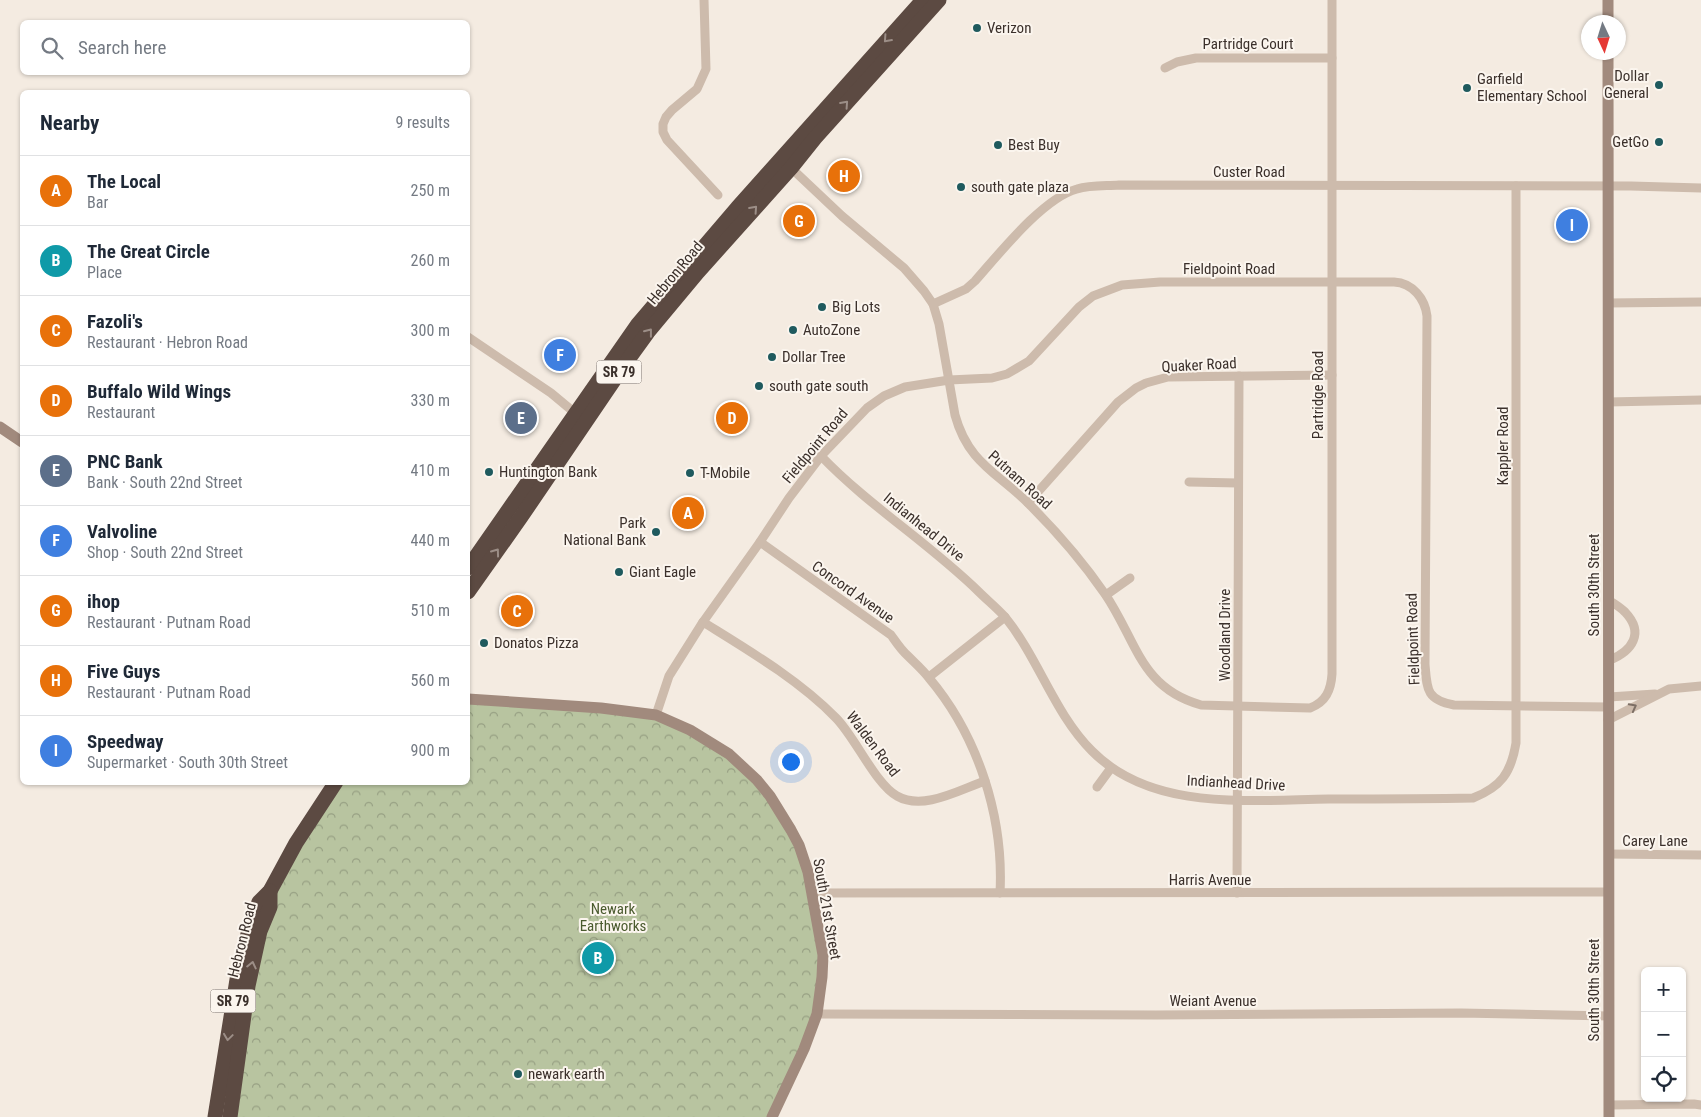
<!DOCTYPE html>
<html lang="en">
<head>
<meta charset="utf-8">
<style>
	body { margin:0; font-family:"Roboto Condensed",sans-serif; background:#f6f6f7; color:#1f2937 }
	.controls { position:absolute; right:15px; bottom:15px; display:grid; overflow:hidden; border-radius:8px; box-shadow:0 1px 4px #0004 }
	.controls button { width:45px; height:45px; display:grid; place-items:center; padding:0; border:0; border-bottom:1px solid #e0e1e3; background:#fff; color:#1f2937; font:25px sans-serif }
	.compass { position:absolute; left:1581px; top:15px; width:45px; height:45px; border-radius:50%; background:#fff; box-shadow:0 1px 4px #0004; rotate:176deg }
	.you { position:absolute; left:790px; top:761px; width:18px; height:18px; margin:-12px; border:4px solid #fff; border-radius:50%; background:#1a73e8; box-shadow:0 0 0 8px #1a73e833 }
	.badge { display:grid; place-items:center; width:32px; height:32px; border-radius:50%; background:#db2777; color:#fff; font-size:16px; font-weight:700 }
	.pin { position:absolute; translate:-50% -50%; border:2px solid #fff; box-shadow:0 1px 5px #0006 }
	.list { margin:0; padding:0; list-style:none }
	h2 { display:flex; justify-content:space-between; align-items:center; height:65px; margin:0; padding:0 20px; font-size:21px }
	h2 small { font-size:16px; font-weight:400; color:#747a83 }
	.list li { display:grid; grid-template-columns:32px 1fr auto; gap:15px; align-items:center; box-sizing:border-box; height:70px; padding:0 20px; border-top:1px solid #e0e1e3 }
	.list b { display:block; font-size:19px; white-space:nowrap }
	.list p { margin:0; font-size:16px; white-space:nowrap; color:#747a83 }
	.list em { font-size:16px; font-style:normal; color:#747a83 }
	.icon { flex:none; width:28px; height:28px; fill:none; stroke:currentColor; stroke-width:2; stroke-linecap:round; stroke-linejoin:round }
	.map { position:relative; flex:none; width:1701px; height:1117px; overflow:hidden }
	.search { position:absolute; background:#fff; box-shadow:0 1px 4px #0004; left:20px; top:20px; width:450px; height:55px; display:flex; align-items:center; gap:12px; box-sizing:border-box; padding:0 18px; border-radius:8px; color:#747a83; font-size:19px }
	.panel { position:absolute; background:#fff; box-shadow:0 1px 4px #0004; left:20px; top:90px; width:450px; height:695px; border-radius:8px }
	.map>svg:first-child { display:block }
	.forest { fill:url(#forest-crowns) }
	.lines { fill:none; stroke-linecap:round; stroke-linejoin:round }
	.street { stroke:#cdbbac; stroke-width:9 }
	.secondary { stroke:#a18a7d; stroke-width:11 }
	.highway { stroke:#5c4a42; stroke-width:15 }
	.oneway { stroke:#9c8e87 }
	.oneway2 { stroke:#7d6f65 }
	.poi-dot { fill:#1f5a5e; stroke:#fbf5ee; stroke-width:2 }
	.labels { text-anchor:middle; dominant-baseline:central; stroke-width:4; stroke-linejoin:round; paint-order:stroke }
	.shield { fill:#fbf5ee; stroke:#756b66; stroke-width:1 }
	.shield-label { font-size:14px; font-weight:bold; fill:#3b302b }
	.poi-label { font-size:15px; fill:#3b302b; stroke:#fbf5ee; text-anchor:start }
	.street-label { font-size:15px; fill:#3b302b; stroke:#fbf5ee }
	.park-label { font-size:15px; fill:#4a5a2e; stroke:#fbf5ee }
</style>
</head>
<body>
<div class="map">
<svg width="1701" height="1117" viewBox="0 0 1701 1117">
	<defs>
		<pattern id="forest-crowns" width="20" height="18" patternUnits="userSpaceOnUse" patternTransform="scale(1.25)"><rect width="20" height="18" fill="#b8c4a0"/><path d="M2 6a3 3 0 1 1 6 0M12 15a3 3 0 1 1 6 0" fill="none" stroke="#97a083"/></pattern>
	</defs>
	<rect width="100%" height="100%" fill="#f4ebe1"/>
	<!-- forest -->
	<polygon class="forest" points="468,699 656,715 743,766 799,845 823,955 817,1014 772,1117 231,1117 270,891 336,783 468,782"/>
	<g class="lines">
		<!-- street -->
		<g class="street">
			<polyline points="704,0 706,69 697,89 672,110 666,117 663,124 663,132 667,140 718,195"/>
			<polyline points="1165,68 1177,62 1196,58 1332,58"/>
			<path d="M789,166l53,50 62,52 20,23 9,13 6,20 16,91c13,48 43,58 74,89 28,28 54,58 76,90 32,47 35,94 96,111l109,3c16,-6 21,-18 22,-34v-674"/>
			<polyline points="1608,303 1701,302"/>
			<path d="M933,304l33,-15 9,-8c24,-27 68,-83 102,-92 13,-4 28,-3 42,-4l512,1 70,2"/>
			<polyline points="468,337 551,393 575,413"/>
			<polyline points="1608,402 1701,400"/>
			<path d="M821,456c48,50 108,87 158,136 8,8 18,16 26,25 34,42 49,96 87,134 60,61 159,49 237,48 48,0 96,0 144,-1 28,-11 38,-25 43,-55v-557"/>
			<polyline points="1189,482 1238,483"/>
			<polyline points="1028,503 1118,402 1136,388 1146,383 1168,377 1332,375"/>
			<path d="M760,542l131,93c5,7 10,15 17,21 7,7 15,14 21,22 49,58 75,139 71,215"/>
			<polyline points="1106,595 1130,578"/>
			<path d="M1610,601c5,3 11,7 15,11 20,21 7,39 -15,48"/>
			<path d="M703,622c45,28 96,58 133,96 19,19 40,67 61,78 26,15 62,-6 88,-15"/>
			<polyline points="929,677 1005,617"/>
			<polyline points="1609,697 1655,694"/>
			<path d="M656,715l13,-39 34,-54 57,-80 29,-44 32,-42 46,-48 17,-12 21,-9 44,-7 43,-2 15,-4 22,-13 50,-54 14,-11 29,-11 38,-3h234c19,1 31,17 33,34l-2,348c2,25 1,36 29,41l154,2"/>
			<polyline points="1608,720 1669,689 1701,686"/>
			<polyline points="1097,787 1111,768"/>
			<polyline points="1609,854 1701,855"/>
			<polyline points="811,893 1609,892"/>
			<polyline points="1237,893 1239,376"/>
			<polyline points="817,1014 1156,1015 1461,1013 1609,1016"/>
			<polyline points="1609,1105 1694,1104 1701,1105"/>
		</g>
		<!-- secondary -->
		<g class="secondary">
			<polyline points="1608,22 1608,0"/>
			<polyline points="1608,52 1609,1117"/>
			<polyline points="0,427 22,442"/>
			<polyline points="468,699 601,708 656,715 690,730 729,754 757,780 770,796 791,830 799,845 808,872 823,955 822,977 817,1014 804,1049 772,1117"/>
		</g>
		<!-- highway -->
		<g class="highway">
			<polyline points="468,568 638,324 737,208 923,0"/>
			<polyline points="468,592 521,517 627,361 648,332 698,272 791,168 815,138 939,0"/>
			<polyline points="215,1117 239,967 251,923 259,902 270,891 296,843 336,782"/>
			<polyline points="230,1117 248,986 260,931 270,907 270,891"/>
		</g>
	</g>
	<!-- one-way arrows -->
	<defs><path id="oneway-chevron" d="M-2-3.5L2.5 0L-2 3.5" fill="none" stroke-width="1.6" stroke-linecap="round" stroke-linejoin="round" transform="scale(1.25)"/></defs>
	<g class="oneway">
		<use href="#oneway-chevron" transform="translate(887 39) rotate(132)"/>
		<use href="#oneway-chevron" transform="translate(845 104) rotate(-48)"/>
		<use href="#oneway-chevron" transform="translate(754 209) rotate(-48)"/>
		<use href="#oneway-chevron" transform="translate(649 332) rotate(-52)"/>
		<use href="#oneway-chevron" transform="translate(496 552) rotate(-54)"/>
		<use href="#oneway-chevron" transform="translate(252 965) rotate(-77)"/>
		<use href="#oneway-chevron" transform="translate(228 1037) rotate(98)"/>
	</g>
	<use class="oneway2" href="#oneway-chevron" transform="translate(1633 707) rotate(-28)"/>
	<!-- markers -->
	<g class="poi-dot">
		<circle cx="977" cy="28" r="5"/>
		<circle cx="1659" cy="85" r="5"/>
		<circle cx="1467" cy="88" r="5"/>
		<circle cx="1659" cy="142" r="5"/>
		<circle cx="998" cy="145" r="5"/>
		<circle cx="961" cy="187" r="5"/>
		<circle cx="822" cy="307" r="5"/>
		<circle cx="793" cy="330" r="5"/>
		<circle cx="772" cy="357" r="5"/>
		<circle cx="759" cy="386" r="5"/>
		<circle cx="489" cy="472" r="5"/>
		<circle cx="690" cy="473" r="5"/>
		<circle cx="656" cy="532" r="5"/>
		<circle cx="619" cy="572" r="5"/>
		<circle cx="484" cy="643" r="5"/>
		<circle cx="518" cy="1074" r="5"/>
	</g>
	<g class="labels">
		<!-- shield labels -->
		<g class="shield">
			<rect x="596.5" y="360.5" width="45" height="23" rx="4"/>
			<rect x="210.5" y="989.5" width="45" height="23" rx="4"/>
		</g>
		<g class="shield-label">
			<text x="619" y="372">SR 79</text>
			<text x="233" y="1001">SR 79</text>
		</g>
		<!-- poi labels -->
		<g class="poi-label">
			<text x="987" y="28">Verizon</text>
			<text x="1649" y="76" text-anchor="end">Dollar<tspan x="1649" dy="17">General</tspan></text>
			<text x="1477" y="79">Garfield<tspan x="1477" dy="17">Elementary School</tspan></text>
			<text x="1649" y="142" text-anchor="end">GetGo</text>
			<text x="1008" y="145">Best Buy</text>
			<text x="971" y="187">south gate plaza</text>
			<text x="832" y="307">Big Lots</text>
			<text x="803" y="330">AutoZone</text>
			<text x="782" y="357">Dollar Tree</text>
			<text x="769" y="386">south gate south</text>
			<text x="499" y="472">Huntington Bank</text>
			<text x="700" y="473">T-Mobile</text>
			<text x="646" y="523" text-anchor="end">Park<tspan x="646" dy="17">National Bank</tspan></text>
			<text x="629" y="572">Giant Eagle</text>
			<text x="494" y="643">Donatos Pizza</text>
			<text x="528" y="1074">newark earth</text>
		</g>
		<!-- street labels -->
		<g class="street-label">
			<text x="1248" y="44">Partridge Court</text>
			<text x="1249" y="172">Custer Road</text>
			<text x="1229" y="269">Fieldpoint Road</text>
			<text transform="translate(675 273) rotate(-50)">Hebron Road</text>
			<text transform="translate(1199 365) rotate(-3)">Quaker Road</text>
			<text transform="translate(1318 395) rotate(-90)">Partridge Road</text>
			<text transform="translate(815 446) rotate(-50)">Fieldpoint Road</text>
			<text transform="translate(1503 446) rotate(-90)">Kappler Road</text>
			<text transform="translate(1020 480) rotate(42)">Putnam Road</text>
			<text transform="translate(924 527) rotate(39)">Indianhead Drive</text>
			<text transform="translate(1594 585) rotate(-90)">South 30th Street</text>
			<text transform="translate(853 592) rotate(35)">Concord Avenue</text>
			<text transform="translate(1225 635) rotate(-90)">Woodland Drive</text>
			<text transform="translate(1413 639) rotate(-92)">Fieldpoint Road</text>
			<text transform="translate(873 744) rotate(53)">Walden Road</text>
			<text transform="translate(1236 783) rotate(3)">Indianhead Drive</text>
			<text x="1655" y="841">Carey Lane</text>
			<text x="1210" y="880">Harris Avenue</text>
			<text transform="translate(827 909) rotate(80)">South 21st Street</text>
			<text transform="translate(242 940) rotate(-76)">Hebron Road</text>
			<text transform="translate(1594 990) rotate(-90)">South 30th Street</text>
			<text x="1213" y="1001">Weiant Avenue</text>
		</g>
		<!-- park labels -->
		<g class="park-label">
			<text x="613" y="909">Newark<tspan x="613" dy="17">Earthworks</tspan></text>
		</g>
	</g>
</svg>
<div class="controls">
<button>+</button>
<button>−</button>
<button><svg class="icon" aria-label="locate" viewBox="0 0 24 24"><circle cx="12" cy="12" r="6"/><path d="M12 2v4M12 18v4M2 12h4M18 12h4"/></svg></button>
</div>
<svg class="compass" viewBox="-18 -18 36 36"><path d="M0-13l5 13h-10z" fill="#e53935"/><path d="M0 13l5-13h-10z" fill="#747a83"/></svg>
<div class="you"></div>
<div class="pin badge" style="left:688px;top:513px;background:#e8710a">A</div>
<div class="pin badge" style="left:598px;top:958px;background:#0f9aa8">B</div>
<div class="pin badge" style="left:517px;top:611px;background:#e8710a">C</div>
<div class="pin badge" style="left:732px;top:418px;background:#e8710a">D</div>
<div class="pin badge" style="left:521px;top:418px;background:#5c6f8a">E</div>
<div class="pin badge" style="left:560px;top:355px;background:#3f7fe0">F</div>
<div class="pin badge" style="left:799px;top:221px;background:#e8710a">G</div>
<div class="pin badge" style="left:844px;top:176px;background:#e8710a">H</div>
<div class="pin badge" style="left:1572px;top:225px;background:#3f7fe0">I</div>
<div class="search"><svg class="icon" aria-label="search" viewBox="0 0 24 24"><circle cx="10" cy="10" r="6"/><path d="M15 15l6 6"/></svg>Search here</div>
<section class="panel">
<h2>Nearby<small>9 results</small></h2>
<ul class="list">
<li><span class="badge" style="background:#e8710a">A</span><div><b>The Local</b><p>Bar</p></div><em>250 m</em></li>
<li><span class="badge" style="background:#0f9aa8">B</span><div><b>The Great Circle</b><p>Place</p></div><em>260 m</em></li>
<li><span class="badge" style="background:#e8710a">C</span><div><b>Fazoli's</b><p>Restaurant · Hebron Road</p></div><em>300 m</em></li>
<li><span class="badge" style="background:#e8710a">D</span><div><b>Buffalo Wild Wings</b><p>Restaurant</p></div><em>330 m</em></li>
<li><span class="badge" style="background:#5c6f8a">E</span><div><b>PNC Bank</b><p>Bank · South 22nd Street</p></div><em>410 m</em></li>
<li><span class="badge" style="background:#3f7fe0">F</span><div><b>Valvoline</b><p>Shop · South 22nd Street</p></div><em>440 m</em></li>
<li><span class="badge" style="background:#e8710a">G</span><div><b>ihop</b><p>Restaurant · Putnam Road</p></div><em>510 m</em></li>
<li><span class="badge" style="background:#e8710a">H</span><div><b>Five Guys</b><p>Restaurant · Putnam Road</p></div><em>560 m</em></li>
<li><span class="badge" style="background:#3f7fe0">I</span><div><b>Speedway</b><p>Supermarket · South 30th Street</p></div><em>900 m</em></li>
</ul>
</section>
</div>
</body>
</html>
